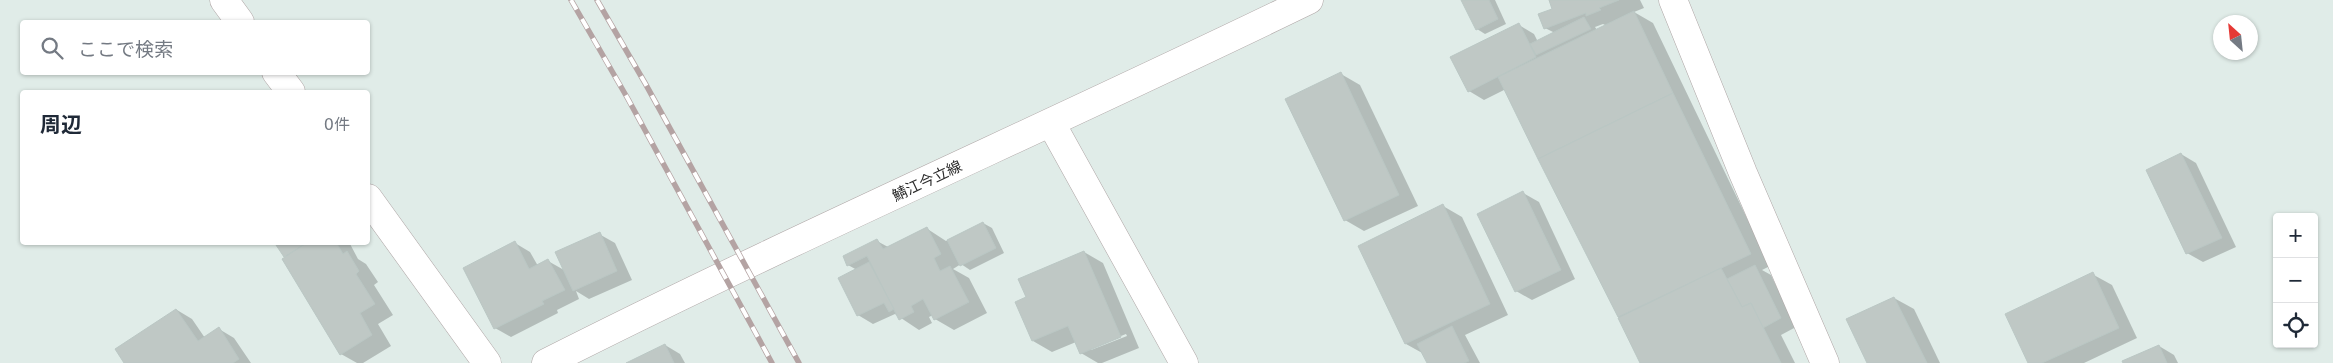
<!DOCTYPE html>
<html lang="ja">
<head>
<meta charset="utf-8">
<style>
	body { margin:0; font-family:"DejaVu Sans","Noto Sans JP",sans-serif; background:#f2f2f3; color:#1f2937 }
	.controls { position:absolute; right:15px; bottom:15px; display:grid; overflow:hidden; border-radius:5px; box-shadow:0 1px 4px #0004 }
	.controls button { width:45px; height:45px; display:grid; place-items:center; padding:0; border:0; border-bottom:1px solid #e0e1e3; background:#fff; color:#1f2937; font:25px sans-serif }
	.compass { position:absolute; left:2213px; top:15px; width:45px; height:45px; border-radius:50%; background:#fff; box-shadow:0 1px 4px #0004; rotate:333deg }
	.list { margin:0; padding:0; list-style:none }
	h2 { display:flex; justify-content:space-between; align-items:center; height:65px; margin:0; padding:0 20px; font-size:21px }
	h2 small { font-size:16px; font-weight:400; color:#747a83 }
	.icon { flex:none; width:28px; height:28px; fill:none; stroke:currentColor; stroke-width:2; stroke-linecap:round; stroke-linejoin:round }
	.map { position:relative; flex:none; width:2333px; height:363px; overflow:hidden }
	.search { position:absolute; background:#fff; box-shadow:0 1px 4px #0004; left:20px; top:20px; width:350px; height:55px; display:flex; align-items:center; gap:12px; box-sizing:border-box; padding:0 18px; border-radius:5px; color:#747a83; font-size:19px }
	.panel { position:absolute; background:#fff; box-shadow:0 1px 4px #0004; left:20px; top:90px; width:350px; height:155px; border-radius:5px }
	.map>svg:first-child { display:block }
	.shadow { fill:#0003; fill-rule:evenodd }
	.building { fill:#bfc8c5; stroke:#bac7c4 }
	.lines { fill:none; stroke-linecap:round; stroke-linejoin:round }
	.street-casing { stroke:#afa6a6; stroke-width:29 }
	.secondary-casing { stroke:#afa6a6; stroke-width:29 }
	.street { stroke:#fff; stroke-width:28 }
	.secondary { stroke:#fff; stroke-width:28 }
	.rail-casing { stroke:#b4a3a3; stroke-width:5.5 }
	.rail { stroke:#fff; stroke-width:4; stroke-dasharray:11; stroke-linecap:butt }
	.labels { text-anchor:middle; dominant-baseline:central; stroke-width:5; stroke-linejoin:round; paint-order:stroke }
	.street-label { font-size:15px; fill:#2c2c2c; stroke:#fff }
</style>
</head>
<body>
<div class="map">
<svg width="2333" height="363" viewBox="0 0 2333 363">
	<rect width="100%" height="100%" fill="#e0ece8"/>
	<!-- shadow -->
	<g class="shadow">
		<polygon points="1462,0 1495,0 1506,24 1485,34 1477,29"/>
		<path d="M1550,0h90l4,8 -10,4 19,11 117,243 -8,4 9,5 25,52 -15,8 14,28h-154l-135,-274 -22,11 -15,-9 50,-66 15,9 4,8 17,-9 -10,-5 9,-19zM1603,24l4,2 -10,4 -2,-3z"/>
		<polygon points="1341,74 1360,85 1418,206 1364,231 1345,220"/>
		<polygon points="2181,154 2196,163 2236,247 2203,262 2187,253"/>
		<polygon points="1523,193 1539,202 1575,279 1532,300 1516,291"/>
		<polygon points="1443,206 1462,217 1508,315 1465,335 1480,363 1429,363 1424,354 1406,344 1360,246"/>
		<polygon points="983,223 992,228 1004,253 970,270 961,264 953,269 969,278 987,313 954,330 935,319 933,315 929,317 932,323 919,330 895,314 873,324 858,315 857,270 848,265 877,241 888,247 926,228 946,241"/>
		<polygon points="599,234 615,243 632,280 589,299 576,291 579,299 557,310 558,313 511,337 495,328 464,269 515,243 530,252 538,266 548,261 564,270"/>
		<polygon points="276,242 349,242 358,259 366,264 378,282 374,285 393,315 378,324 391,346 363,363 357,363 341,354 287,257"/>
		<path d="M1084,252l19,11 36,85 -37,15h-4l-17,-10 -5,-11 -24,10 -19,-11 -6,-43zM1126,334l1,2 -36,14v-2z"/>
		<polygon points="2092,274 2112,285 2137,338 2084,363 2029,363"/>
		<polygon points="1894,298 1914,309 1940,363 1868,363"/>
		<polygon points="177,310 192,319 205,338 219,329 234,338 251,363 125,363"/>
		<polygon points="665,345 680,354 685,363 629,363"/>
		<polygon points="2159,346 2174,355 2178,363 2124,363"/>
	</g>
	<!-- building -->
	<g class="building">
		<polygon points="1461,0 1489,0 1498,19 1476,30"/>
		<polygon points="1549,0 1619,0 1599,8 1601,10 1586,16 1586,13 1544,29 1538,14 1552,9"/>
		<polygon points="1634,11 1673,93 1538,159 1498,77"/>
		<polygon points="1584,17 1591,29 1536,55 1530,44"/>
		<polygon points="1519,23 1536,57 1468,92 1450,57"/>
		<polygon points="1341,72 1399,195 1344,221 1285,99"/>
		<polygon points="1673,93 1751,254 1618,317 1538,159"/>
		<polygon points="2181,153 2222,238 2186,254 2146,170"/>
		<polygon points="1523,191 1561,270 1515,292 1477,214"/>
		<polygon points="1443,204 1490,304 1405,344 1358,246"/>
		<polygon points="983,222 996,248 960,266 947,240"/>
		<polygon points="927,227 941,254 934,258 940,271 950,266 969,302 934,320 923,299 911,306 914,312 899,320 867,256 847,266 843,256 877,239 883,249"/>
		<polygon points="600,232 617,271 573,291 555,252"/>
		<polygon points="515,241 529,269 548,259 565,290 542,301 544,304 494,329 463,268"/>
		<polygon points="274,242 308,242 284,257"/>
		<polygon points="308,242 336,242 343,254 347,251 359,271 356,274 375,304 360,313 372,335 340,355 282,259"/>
		<polygon points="1084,251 1121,337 1080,354 1068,326 1032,341 1015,302 1026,297 1018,279"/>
		<polygon points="869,262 894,309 889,312 884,303 857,316 838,278"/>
		<polygon points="1755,265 1781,318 1763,328 1751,303 1742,307 1727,279"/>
		<polygon points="1721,268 1742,307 1751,303 1781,363 1640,363 1618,318"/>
		<polygon points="2093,272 2119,328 2042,363 2028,363 2005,314"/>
		<polygon points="1894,297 1927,363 1867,363 1846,319"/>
		<polygon points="176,309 198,341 219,327 239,359 233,363 124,363 115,349"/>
		<polygon points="1452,326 1469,361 1464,363 1427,363 1417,344"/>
		<polygon points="665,344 674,363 626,363"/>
		<polygon points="2159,345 2167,363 2123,363 2122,361"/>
	</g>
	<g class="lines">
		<!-- street casing -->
		<g class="street-casing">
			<g id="street">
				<polyline points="224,0 240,22"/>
				<polyline points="1673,0 1743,173 1825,363"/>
				<polyline points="276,72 291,92"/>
				<polyline points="1051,123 1184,363"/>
				<polyline points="368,198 487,363"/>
			</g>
		</g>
		<!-- secondary casing -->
		<g class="secondary-casing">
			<path id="secondary" d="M546,363c251,-127 510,-240 763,-363"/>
		</g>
		<!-- street -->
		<use href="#street" class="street"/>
		<!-- secondary -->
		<use href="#secondary" class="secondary"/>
		<!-- rail casing -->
		<g class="rail-casing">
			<g id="rail">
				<polyline points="571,0 628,99 772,363"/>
				<polyline points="597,0 645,83 799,363"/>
			</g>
		</g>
		<!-- rail -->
		<use href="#rail" class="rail"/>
	</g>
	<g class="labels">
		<!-- street labels -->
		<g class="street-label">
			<text transform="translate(927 181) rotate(-25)">鯖江今立線</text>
		</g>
	</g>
</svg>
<div class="controls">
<button>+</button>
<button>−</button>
<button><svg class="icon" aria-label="locate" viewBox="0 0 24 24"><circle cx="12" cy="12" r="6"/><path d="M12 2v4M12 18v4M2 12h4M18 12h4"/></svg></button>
</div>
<svg class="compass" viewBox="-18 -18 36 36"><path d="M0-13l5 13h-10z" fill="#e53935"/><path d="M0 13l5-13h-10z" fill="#747a83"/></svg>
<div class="search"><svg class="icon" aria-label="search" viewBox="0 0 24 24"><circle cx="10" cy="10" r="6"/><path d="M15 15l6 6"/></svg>ここで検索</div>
<section class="panel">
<h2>周辺<small>0件</small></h2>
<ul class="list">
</ul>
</section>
</div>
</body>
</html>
